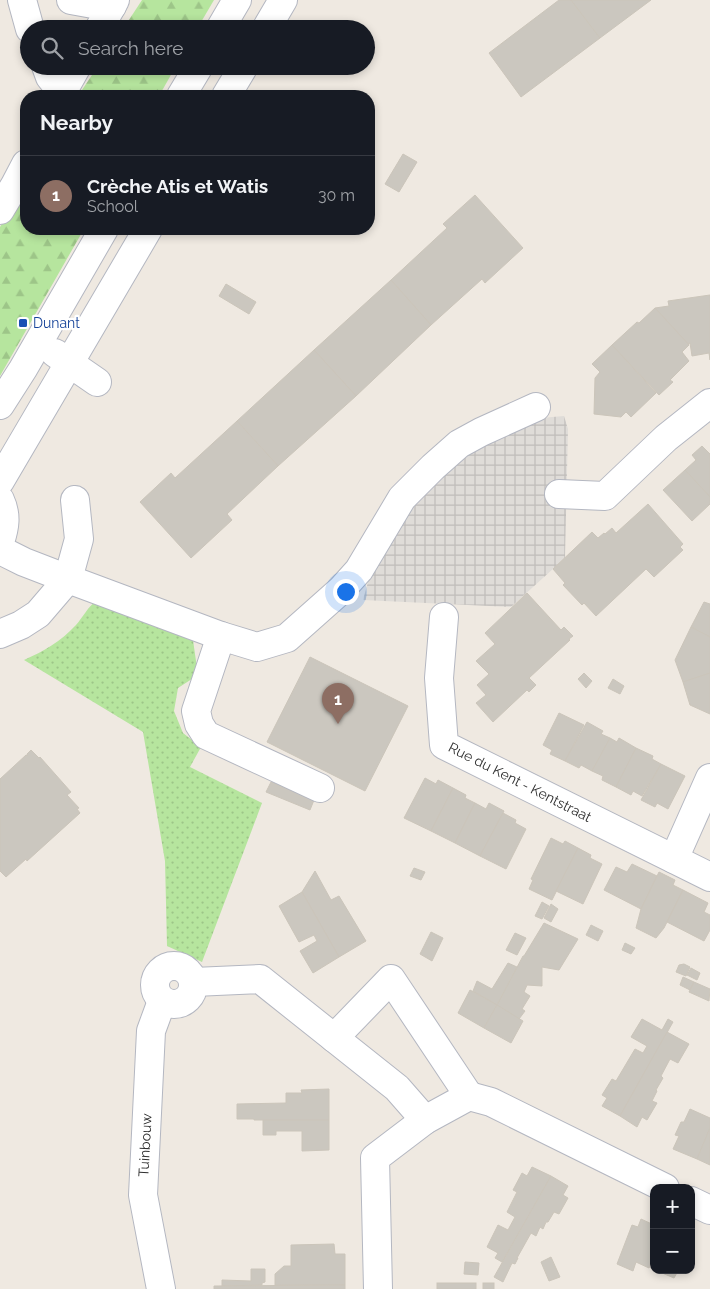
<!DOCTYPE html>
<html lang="en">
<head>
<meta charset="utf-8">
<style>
	body { margin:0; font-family:Raleway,sans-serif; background:#242831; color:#f1f3f6 }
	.controls { position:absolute; right:15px; bottom:15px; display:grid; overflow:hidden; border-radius:10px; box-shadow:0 2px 8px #0003 }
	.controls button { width:45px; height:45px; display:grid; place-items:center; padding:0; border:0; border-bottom:1px solid #363941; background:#171b24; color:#f1f3f6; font:25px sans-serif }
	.you { position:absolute; left:345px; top:591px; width:18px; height:18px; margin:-12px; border:4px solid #fff; border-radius:50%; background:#1a73e8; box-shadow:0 0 0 8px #1a73e833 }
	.badge { display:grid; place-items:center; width:32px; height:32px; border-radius:50%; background:#1a73e8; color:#fff; font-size:16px; font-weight:700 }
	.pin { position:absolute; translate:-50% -41px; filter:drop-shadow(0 1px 2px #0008) }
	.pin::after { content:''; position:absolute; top:26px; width:18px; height:15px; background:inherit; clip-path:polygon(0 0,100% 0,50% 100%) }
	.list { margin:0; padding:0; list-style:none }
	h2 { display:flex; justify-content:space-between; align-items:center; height:65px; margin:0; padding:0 20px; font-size:21px }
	h2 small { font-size:16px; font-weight:400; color:#9ea1a6 }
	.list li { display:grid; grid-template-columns:32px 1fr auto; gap:15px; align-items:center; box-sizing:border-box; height:80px; padding:0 20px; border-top:1px solid #363941 }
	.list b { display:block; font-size:19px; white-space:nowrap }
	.list p { margin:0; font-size:16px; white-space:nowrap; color:#9ea1a6 }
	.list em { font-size:16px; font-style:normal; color:#9ea1a6 }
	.icon { flex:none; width:28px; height:28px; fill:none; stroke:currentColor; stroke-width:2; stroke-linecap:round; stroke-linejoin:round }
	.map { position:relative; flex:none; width:710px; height:1289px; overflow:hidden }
	.search { position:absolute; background:#171b24; box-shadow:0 2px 8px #0003; left:20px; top:20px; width:355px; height:55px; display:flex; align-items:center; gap:12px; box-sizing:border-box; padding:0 18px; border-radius:28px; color:#9ea1a6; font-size:19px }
	.panel { position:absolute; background:#171b24; box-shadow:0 2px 8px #0003; left:20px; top:90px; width:355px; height:145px; border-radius:20px }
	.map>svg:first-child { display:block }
	.grass { fill:url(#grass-dots) }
	.forest { fill:url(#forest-firs) }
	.plaza { fill:url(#plaza-grid) }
	.building { fill:#cbc7bf; stroke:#cbc5ba }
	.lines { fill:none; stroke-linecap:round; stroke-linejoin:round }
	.minor-casing { stroke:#b4b7c1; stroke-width:30 }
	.minor { stroke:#fff; stroke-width:28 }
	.transit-dot { fill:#1a4fb4; stroke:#fff; stroke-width:2 }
	.labels { text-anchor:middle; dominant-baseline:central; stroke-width:4.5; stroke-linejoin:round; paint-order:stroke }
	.transit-label { font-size:14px; fill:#164399; stroke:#fff; text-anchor:start }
	.street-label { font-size:14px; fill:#2e2e2e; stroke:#fff }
</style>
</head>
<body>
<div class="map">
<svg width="710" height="1289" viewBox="0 0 710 1289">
	<defs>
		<pattern id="grass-dots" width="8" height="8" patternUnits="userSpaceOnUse" patternTransform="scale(1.25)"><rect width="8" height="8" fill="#b6e59e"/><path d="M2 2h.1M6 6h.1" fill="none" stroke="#9dc588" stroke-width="1.8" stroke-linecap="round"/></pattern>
		<pattern id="forest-firs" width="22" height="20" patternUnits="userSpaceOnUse" patternTransform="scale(1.25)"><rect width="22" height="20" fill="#b6e59e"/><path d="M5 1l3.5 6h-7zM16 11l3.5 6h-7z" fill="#9dc588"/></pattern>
		<pattern id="plaza-grid" width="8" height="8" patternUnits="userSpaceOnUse" patternTransform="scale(1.25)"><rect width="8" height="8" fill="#dfdcd8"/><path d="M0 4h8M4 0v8" fill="none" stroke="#c0bdba"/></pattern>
	</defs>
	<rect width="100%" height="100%" fill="#efe9e1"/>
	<!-- grass -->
	<path class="grass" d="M96,601l97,39 5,35 -20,13 -4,23 9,22 18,14 -11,20 72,36 -60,159 -35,-16 -2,-85 -22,-129 -119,-72c20,-9 36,-18 52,-35 7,-8 11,-17 20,-24z"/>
	<!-- forest -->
	<g class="forest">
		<polygon points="142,0 214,0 197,29 123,29"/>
		<polygon points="98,66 176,66 159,96 78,96"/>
		<polygon points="26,183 26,229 84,229 0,376 0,227"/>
	</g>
	<!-- plaza -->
	<polygon class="plaza" points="564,416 568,429 565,558 511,607 363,600 368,582 387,546 417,500 455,462 481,447 541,418"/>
	<!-- building -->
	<g class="building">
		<polygon points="559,0 571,0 600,38 521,97 489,53"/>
		<polygon points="571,0 651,0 600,38"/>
		<polygon points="403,154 417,162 399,192 385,184"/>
		<polygon points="475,195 523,248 485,283 482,279 431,325 391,280 447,228 443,224"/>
		<polygon points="391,280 431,325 356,396 314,350"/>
		<polygon points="226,284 256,302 249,314 219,296"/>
		<polygon points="710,295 710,360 709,353 692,356 690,343 688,344 655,308 669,306 668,301"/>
		<polygon points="655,308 689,345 682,352 689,361 670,380 673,382 659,395 612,345 637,322 639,323"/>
		<polygon points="612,345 656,393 631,417 626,412 621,417 594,414 595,378 600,372 592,364"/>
		<polygon points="314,350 356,396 278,466 237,421"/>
		<polygon points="237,421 278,466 227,514 232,520 191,558 140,502 171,473 175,478"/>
		<polygon points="702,446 710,454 710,497 685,470 696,460 692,455"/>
		<polygon points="685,470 710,497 710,504 692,521 663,490"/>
		<polygon points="648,504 683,544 680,547 683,550 654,577 646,569 596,616 584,603 582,605 563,585 565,583 553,569 592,532 598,538 604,533 605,534 612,528 616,533"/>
		<polygon points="527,593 561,630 564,627 573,636 569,639 570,640 529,678 536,685 529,692 527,690 493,722 476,703 486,695 477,685 489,674 476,661 495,644 485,633"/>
		<polygon points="704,602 710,604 710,637 691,627"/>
		<polygon points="691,627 710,637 710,673 683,682 675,660"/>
		<polygon points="310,657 408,706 365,791 267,742"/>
		<polygon points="584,673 592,681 586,688 578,679"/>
		<polygon points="710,673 710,714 690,705 683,682"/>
		<polygon points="613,679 624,686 620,694 608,688"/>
		<polygon points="559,713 584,725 565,761 550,754 552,750 543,745"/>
		<polygon points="587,722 603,731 601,734 610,738 592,771 581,765 579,768 565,761"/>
		<polygon points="610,738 617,742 619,738 636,748 616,787 602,780 603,776 592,771"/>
		<polygon points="636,748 653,756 652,759 661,764 642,796 633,791 631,795 616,787"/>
		<polygon points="31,750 39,758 40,757 71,792 67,795 79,808 77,809 80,813 27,861 26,859 6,877 0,871 0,779 26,755 27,756 27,754"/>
		<polygon points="661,764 685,776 668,809 657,803 655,807 641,800"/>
		<polygon points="425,778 436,784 438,780 453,788 431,831 404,818"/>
		<polygon points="271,782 314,800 310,810 266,792"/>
		<polygon points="453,788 466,795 465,798 475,803 455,843 431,831"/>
		<polygon points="475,803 486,809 489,803 504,811 480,856 455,843"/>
		<polygon points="503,813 516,820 515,823 526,829 506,869 480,856"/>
		<polygon points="551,838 563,844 565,841 578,848 552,900 529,889 533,880 531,879"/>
		<polygon points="578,848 591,855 590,858 602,864 583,904 556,891"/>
		<polygon points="632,864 657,876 641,909 604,890 616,867 627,872"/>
		<polygon points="414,868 425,872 421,880 410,876"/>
		<polygon points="315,871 331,900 339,896 366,941 339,957 302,892"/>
		<polygon points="659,872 675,880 673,885 683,890 664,928 656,938 636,928 641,909"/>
		<polygon points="683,890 708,903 704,912 710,915 710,930 704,941 667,922"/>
		<polygon points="302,892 339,957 313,973 300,951 317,941 314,935 299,942 279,906"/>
		<polygon points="542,902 549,906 542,919 535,916"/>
		<polygon points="551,904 558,909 551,922 544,918"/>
		<polygon points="544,923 578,939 559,970 542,967 542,986 527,985 524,992 530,996 522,1009 525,1011 519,1019 497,1005 523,956 524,956"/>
		<polygon points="591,925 603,931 598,941 586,935"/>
		<polygon points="431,932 443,938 432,961 420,954"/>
		<polygon points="515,933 526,938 517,955 506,950"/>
		<polygon points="625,943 635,948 631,954 622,950"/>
		<polygon points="508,963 517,967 497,1005 473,991 477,981 492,989"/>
		<polygon points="684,964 690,967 686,976 676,972 679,965"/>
		<polygon points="691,968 700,973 697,980 687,975"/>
		<polygon points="683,977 694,982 690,990 680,985"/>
		<polygon points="694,982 710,989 709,1001 689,992"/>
		<polygon points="470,990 497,1005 484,1028 458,1013"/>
		<polygon points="497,1005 523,1021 511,1043 484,1028"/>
		<polygon points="642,1019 662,1030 668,1019 673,1022 620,1116 602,1106 607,1098 602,1095 612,1079 616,1081 635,1049 643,1053 647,1046 631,1037"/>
		<polygon points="667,1032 689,1044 678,1063 670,1059 661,1076 663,1078 656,1090 657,1091 652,1101 657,1103 647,1120 642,1117 637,1127 620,1116"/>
		<polygon points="329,1089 329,1120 254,1120 254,1119 237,1119 237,1104 286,1103 286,1093 302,1093 301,1090"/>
		<polygon points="690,1109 710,1118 710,1128 697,1159 673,1149 679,1136 675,1135 681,1122 684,1122"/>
		<polygon points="263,1120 329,1120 329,1150 302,1151 302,1131 276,1131 276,1135 263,1135"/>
		<polygon points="710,1128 710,1165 697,1159"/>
		<polygon points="532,1167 551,1176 502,1262 495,1258 498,1253 487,1247 498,1225 508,1230 515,1217 507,1212 517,1192 513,1190 522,1173 527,1176"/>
		<polygon points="551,1176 568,1186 563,1195 568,1198 559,1214 554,1212 548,1222 546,1222 543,1229 540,1227 536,1236 531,1233 517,1258 518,1258 515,1264 512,1263 503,1282 494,1277"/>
		<polygon points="641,1219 654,1225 654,1257 649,1268 636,1262 633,1271 617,1264 632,1225 638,1227"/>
		<polygon points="334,1244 335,1254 345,1254 345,1285 275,1285 275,1274 284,1266 291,1266 291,1245"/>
		<polygon points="551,1257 560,1277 549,1281 541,1262"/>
		<polygon points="465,1262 479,1263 478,1275 464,1274"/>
		<polygon points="251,1269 265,1269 265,1282 262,1283 262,1285 222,1286 222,1280 251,1281"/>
		<polygon points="655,1270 681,1270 680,1272 678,1271 674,1278"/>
		<rect x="437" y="1283" width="39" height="6"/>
		<rect x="483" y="1283" width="11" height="6"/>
		<polygon points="345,1285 345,1289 214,1289 214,1286"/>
	</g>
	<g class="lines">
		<!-- minor casing -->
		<g class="minor-casing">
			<g id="minor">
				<polyline points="22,0 30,29"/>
				<polyline points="71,0 93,4 112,6"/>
				<polyline points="99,29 115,0"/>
				<polyline points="220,29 237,0"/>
				<polyline points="266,29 283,0"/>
				<polyline points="46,66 50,77 62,92"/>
				<polyline points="60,96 77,66"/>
				<polyline points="181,96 199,66"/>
				<polyline points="226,96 244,66"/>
				<polyline points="0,210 15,185 26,164"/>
				<polyline points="55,353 97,382"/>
				<polyline points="0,405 23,369 104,229"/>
				<polyline points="0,481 148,229"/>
				<polyline points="559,494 605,496 666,438 710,403"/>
				<path d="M0,500c7,15 5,27 0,42"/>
				<polyline points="0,550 24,562 68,579 221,636 257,647 287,638 341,590 359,570 402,498 433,467 459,444 481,432 536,407"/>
				<polyline points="444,617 439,678 444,745 710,877"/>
				<polyline points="0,634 21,625 38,614 68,579 79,539 75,500"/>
				<polyline points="221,636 196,711 199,724 206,735 320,788"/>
				<polyline points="674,859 710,778"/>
				<circle cx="174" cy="985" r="19"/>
				<polyline points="194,982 260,979 397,1088 425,1120"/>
				<polyline points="334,1038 391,979 469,1096"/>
				<polyline points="469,1096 491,1102 665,1188"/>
				<polyline points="691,1201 710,1210"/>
				<polyline points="161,1289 143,1195 151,1031 162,1001"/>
				<polyline points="378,1289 375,1158 425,1120 469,1096"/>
			</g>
		</g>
		<!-- minor -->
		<use href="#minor" class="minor"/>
	</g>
	<!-- markers -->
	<rect class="transit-dot" x="18" y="318" width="10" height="10" rx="2.5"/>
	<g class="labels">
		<!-- transit labels -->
		<g class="transit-label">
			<text x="33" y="323">Dunant</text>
		</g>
		<!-- street labels -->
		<g class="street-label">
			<text transform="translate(520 782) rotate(27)">Rue du Kent - Kentstraat</text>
			<text transform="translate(145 1145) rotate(-87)">Tuinbouw</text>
		</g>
	</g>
</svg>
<div class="controls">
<button>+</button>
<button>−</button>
</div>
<div class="you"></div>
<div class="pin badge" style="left:338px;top:724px;background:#8d6e63">1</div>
<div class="search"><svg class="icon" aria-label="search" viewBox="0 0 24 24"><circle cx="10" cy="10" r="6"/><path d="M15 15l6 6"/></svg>Search here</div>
<section class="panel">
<h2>Nearby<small></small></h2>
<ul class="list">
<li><span class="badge" style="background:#8d6e63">1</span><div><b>Crèche Atis et Watis</b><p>School</p></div><em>30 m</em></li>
</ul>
</section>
</div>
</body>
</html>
